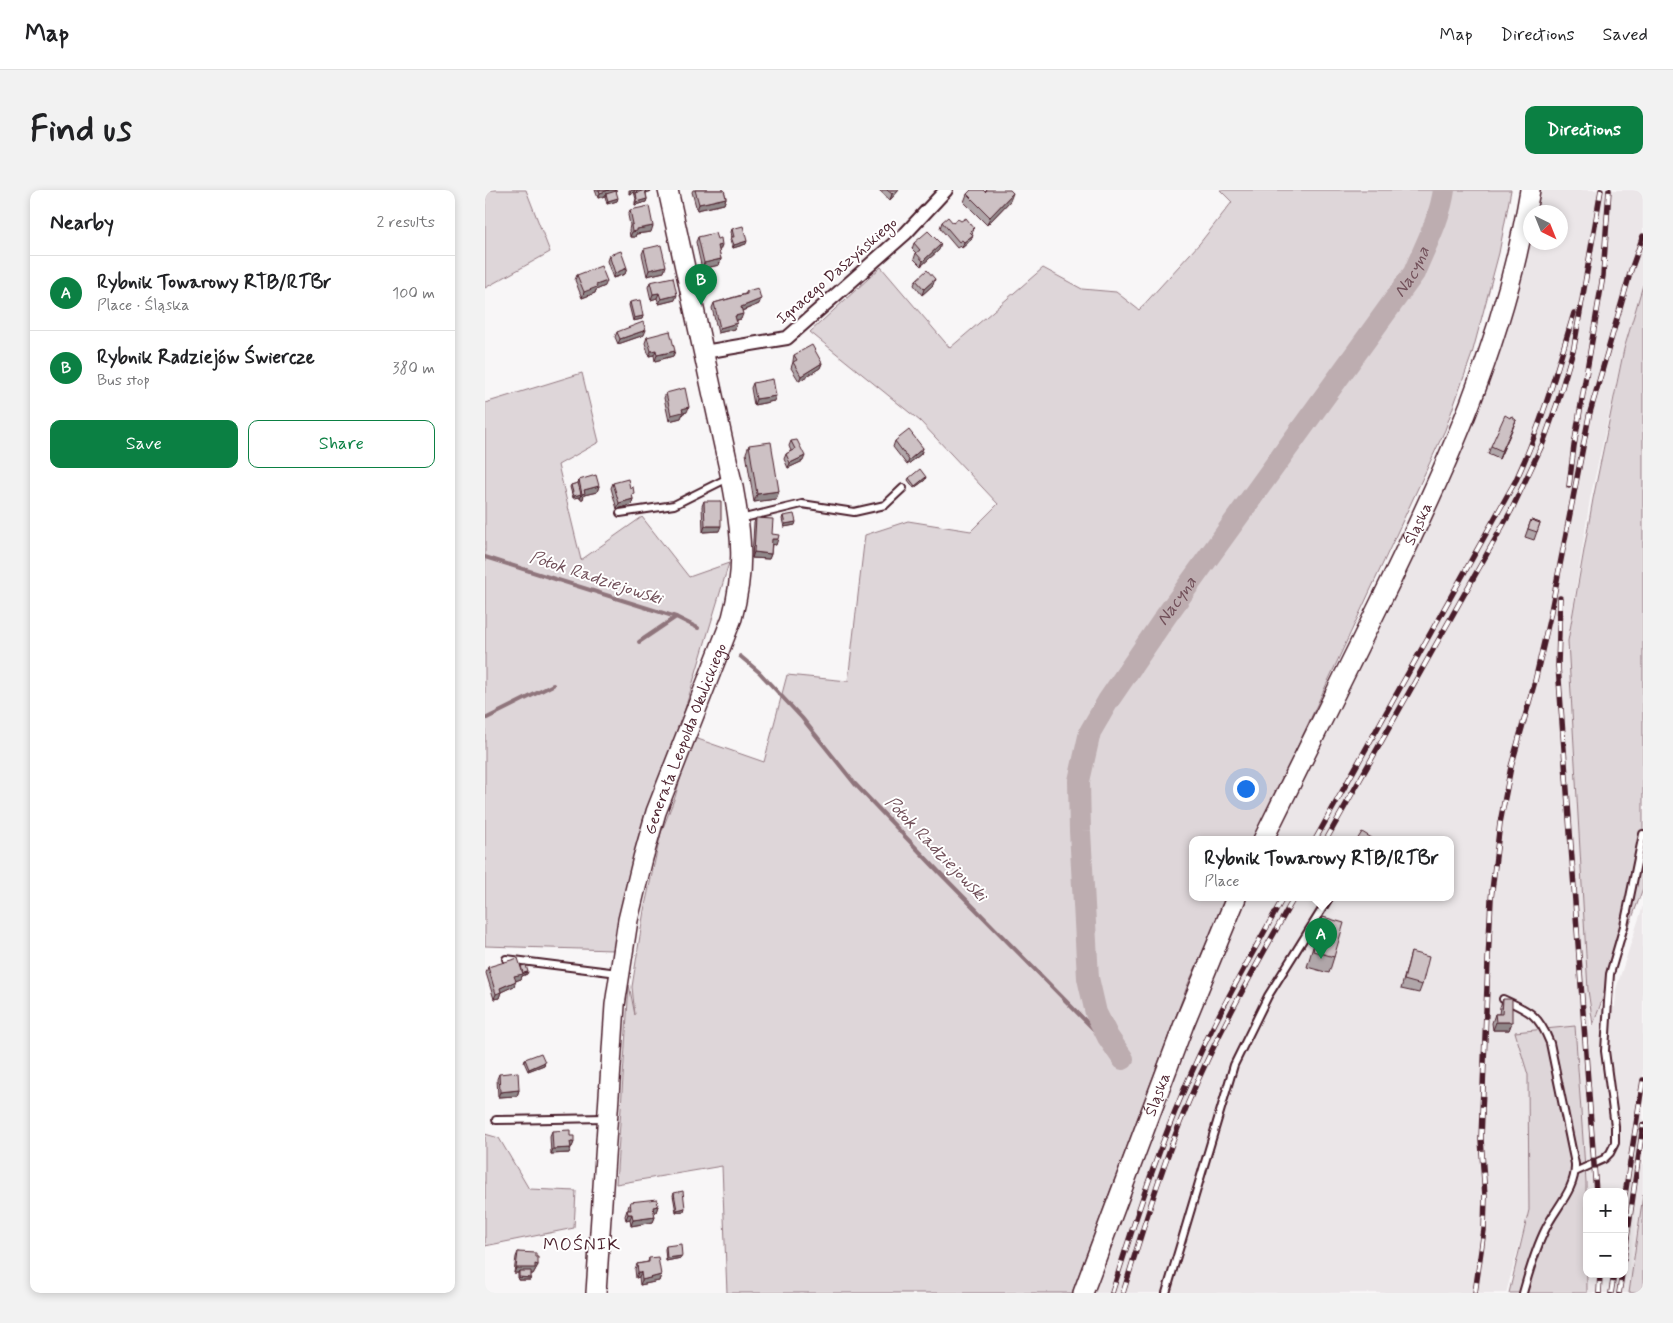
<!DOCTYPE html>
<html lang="en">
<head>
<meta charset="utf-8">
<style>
	body { margin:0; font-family:Mynerve,sans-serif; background:#f2f2f2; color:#202124 }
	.controls { position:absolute; right:15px; bottom:15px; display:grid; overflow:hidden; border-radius:10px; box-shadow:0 2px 8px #0003 }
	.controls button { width:45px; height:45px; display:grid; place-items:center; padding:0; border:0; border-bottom:1px solid #e0e0e0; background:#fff; color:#202124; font:25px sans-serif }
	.compass { position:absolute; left:1038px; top:15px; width:45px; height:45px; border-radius:50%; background:#fff; box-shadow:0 2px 8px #0003; rotate:137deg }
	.you { position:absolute; left:760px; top:598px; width:18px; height:18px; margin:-12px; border:4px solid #fff; border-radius:50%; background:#1a73e8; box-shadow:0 0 0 8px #1a73e833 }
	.badge { display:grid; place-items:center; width:32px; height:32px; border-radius:50%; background:#0b8043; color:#fff; font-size:16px; font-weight:700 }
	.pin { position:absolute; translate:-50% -41px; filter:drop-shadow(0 1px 2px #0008) }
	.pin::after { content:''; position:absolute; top:26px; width:18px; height:15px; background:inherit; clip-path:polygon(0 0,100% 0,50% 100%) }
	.popup { position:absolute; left:704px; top:646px; width:265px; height:65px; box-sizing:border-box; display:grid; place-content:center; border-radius:10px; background:#fff; filter:drop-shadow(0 1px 4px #0005); font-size:16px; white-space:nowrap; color:#757577 }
	.popup b { font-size:19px; color:#202124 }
	.popup::after { content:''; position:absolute; left:50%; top:100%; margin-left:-10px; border:10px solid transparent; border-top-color:#fff }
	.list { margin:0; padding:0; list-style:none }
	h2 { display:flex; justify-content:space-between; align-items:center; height:65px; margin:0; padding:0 20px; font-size:21px }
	h2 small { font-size:16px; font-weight:400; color:#757577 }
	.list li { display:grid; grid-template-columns:32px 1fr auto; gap:15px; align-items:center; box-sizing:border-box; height:75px; padding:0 20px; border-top:1px solid #e0e0e0 }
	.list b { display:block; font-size:19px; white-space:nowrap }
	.list p { margin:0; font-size:16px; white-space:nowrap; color:#757577 }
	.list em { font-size:16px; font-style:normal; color:#757577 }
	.actions { display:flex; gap:10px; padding:15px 20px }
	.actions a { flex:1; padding:11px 0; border:1px solid #0b8043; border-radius:10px; text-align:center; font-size:18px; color:#0b8043 }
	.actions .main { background:#0b8043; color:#fff }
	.map { position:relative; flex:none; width:1158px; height:1103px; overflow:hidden; border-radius:10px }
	header { display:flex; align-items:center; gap:30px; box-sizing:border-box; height:70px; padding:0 25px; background:#fff; border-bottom:1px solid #e0e0e0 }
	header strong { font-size:24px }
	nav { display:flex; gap:28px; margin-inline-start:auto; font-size:18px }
	.intro { display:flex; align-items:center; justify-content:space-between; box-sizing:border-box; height:120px; padding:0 30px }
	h1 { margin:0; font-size:35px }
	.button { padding:12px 22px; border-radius:10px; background:#0b8043; color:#fff; font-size:18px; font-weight:700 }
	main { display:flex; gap:30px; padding:0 30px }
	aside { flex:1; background:#fff; border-radius:10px; box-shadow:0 2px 8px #0003 }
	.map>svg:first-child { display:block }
	.built { fill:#ebe6e8 }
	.green { fill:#ded6d9; stroke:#947a82 }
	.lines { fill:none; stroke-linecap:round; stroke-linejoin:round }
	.stream { stroke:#8f747b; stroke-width:4 }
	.river { stroke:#bdadb0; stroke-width:22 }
	.lane-casing { stroke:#4a1f2b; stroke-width:10 }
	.street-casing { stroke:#4a1f2b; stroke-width:16 }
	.secondary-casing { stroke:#4a1f2b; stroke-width:22 }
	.lane { stroke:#fff; stroke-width:6 }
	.street { stroke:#fff; stroke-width:12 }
	.secondary { stroke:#fff; stroke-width:19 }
	.rail-casing { stroke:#4a1f2b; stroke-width:5.5 }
	.rail { stroke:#fff; stroke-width:4; stroke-dasharray:11; stroke-linecap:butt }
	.wall { fill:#b0a6a9; stroke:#4a1f2b }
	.shaded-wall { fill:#908789; stroke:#4a1f2b }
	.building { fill:#cdc1c4; stroke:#4a1f2b }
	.labels { text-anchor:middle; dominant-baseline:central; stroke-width:4; stroke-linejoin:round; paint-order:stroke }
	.street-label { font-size:16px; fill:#4a1f2b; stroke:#fff }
	.water-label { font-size:18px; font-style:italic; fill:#72515a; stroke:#fff }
	.neighbourhood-label { font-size:18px; letter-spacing:1px; fill:#4a1f2b; stroke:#fff }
</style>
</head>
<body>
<header>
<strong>Map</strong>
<nav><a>Map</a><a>Directions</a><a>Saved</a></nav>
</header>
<div class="intro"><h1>Find us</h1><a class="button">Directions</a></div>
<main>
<aside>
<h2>Nearby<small>2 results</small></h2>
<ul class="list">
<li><span class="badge">A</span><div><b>Rybnik Towarowy RTB/RTBr</b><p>Place · Śląska</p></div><em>100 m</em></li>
<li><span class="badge">B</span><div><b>Rybnik Radziejów Świercze</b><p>Bus stop</p></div><em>380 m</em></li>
</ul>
<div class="actions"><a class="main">Save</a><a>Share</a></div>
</aside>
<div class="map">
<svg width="1158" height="1103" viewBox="0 0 1158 1103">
	<rect width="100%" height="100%" fill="#f8f6f7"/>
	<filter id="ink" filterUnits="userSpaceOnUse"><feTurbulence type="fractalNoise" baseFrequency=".02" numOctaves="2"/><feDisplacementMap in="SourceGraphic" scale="10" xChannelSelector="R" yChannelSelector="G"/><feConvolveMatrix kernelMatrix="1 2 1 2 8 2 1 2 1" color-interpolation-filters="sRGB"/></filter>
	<g filter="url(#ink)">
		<!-- built -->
		<polygon class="built" points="1056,0 1158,0 1158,95 1139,159 1105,309 1083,451 1105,836 1108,835 1114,818 1130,817 1131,799 1158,716 1158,1005 1144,1103 1102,1103 1102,1084 1139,1084 1139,1002 1102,1002 1102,1005 1090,836 1031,843 1043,885 1044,1020 1021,1103 606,1103 659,959 727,789 763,708 965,708 965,650 789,650 914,394 1045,45 1046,52 1076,52 1076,22 1051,22"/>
		<!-- green -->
		<g class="green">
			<polygon points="0,0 41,0 65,62 0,98"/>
			<polygon points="735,0 1026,0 1014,63 987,164 960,240 769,650 707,650 707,708 742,708 703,794 587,1103 242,1103 237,976 131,994 144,795 150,825 147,797 159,720 176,643 190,607 207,547 279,572 302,485 363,491 380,345 423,331 486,341 513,314 435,231 325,142 396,77 465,158 558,78 597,99 631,102 654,120 715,53 747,12"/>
			<polygon points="1158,95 1158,698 1108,835 1103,800 1083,451 1108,309 1139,159"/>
			<polygon points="97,183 114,252 73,275 96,370 157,327 204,387 244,373 193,542 173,596 128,760 0,756 0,213"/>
			<polygon points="1090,836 1101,992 1102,1103 1024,1103 1044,1020 1043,885 1030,842"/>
			<polygon points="0,944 14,948 44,999 91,1001 89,1038 0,1056"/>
			<polygon points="1158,1005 1158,1103 1144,1103"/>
		</g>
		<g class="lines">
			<!-- stream -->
			<g class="stream">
				<polyline points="0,367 191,427 213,438"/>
				<polyline points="154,452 191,427"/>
				<polyline points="255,466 274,482 317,528 370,594 454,682 634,865"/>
				<polyline points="0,529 68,495"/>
			</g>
			<!-- river -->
			<path class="river" id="s1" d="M638,869l-15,-22 -12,-24 -8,-35 -8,-147 -1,-50 11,-49 18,-31 58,-85 248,-343c11,-27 26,-54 30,-83"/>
			<!-- lane casing -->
			<g class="lane-casing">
				<g id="lane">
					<polyline points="135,323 189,315 243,288"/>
					<polyline points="255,329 317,314 369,322 400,315 418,298"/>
					<polyline points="21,769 133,783"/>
					<path d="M1018,809c27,12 36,16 47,44l25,121c1,26 -20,44 -30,66 -10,20 -16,42 -22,63"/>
					<polyline points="11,930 120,928"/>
					<polyline points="1090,982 1119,969 1125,963 1130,953 1130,936 1120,861 1123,811 1125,784 1139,736 1158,644"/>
					<polyline points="681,1103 749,875 783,806 844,708"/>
				</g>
			</g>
			<!-- street casing -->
			<g class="street-casing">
				<polyline id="street" points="219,162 302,148 421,43 461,0"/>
			</g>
			<!-- secondary casing -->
			<g class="secondary-casing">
				<g id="secondary">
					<path id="s2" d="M778,650c38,-78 77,-155 115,-233 67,-136 127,-265 152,-417"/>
					<path id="s3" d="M111,1103l19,-288 13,-85 15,-62 13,-46 76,-194c13,-48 10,-83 1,-131l-65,-297"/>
					<path id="s4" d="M598,1103l101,-269 52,-126"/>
				</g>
			</g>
			<!-- lane -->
			<use href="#lane" class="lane"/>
			<!-- street -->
			<use href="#street" class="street"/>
			<!-- secondary -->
			<use href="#secondary" class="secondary"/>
			<!-- rail casing -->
			<g class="rail-casing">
				<g id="rail">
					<polyline points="1084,296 1089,256 1118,86 1124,0"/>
					<polyline points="1075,408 1073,476 1111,1002"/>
					<path d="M830,650l201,-360c25,-54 41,-110 58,-167"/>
					<polyline points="841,650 1026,321 1058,253 1072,214 1089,157 1116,0"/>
					<polyline points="1139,1011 1158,890"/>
					<polyline points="1139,1069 1158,935"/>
					<path d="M627,1103c25,-80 51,-159 86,-235 25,-55 56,-107 85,-160"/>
					<path d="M638,1103c20,-64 39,-128 65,-190 30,-71 68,-138 106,-205"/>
					<polyline points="990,1103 999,1040 1000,1006 996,949 1003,771 1006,709 1015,633 1026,577 1050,491 1065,426 1104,226 1146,80 1158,46"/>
					<polyline points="1114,1103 1115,1084"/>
					<polyline points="1126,1103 1129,1084"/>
					<polyline points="1134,1103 1137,1084"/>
				</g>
			</g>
			<!-- rail -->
			<use href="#rail" class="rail"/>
		</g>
		<!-- wall -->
		<g class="wall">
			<polygon points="110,0 131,0 132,11 122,14 120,6 113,8"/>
			<polygon points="144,0 168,0 167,1 161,3 162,9 161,12 150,15 150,12 151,9 149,2 144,4"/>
			<polygon points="208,0 239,0 241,8 239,14 212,20 207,2"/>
			<polygon points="394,0 414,0 405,10"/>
			<polygon points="500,2 525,11 502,35 479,12 482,4"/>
			<polygon points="145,20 166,42 151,44 150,47 145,47 144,40 145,35 143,25"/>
			<polygon points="457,32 468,33 489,38 487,44 486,50 477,58 475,56 472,58 455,38"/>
			<polygon points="247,39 261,54 248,58 245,50 246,47 247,47 246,42"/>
			<polygon points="213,47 235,60 234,60 236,69 234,75 217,79 211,52"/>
			<polygon points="429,53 454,60 436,76 429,69 431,63 427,59"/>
			<polygon points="159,59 179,82 162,86 157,64"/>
			<polygon points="124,65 142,78 140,84 128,88 122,71"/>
			<polygon points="92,85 120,96 111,100 110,103 97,108 90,90"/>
			<polygon points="431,90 448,95 437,105 429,95"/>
			<polygon points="165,92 190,110 174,114 172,108 166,110 163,97"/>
			<polygon points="262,101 274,114 257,121 256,129 252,130 252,133 250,139 233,143 227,118 229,113 260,104"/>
			<polygon points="145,112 158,126 157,129 148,131 144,115"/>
			<polygon points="132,142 159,145 133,154 130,147"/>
			<polygon points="162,147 190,161 188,166 170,171 169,165 164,166 160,153"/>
			<polygon points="309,165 337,173 335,178 314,191 306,178 308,172 308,171"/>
			<polygon points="268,193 289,211 269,215 266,198"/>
			<polygon points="181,203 202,222 198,223 196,228 184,231 179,208"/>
			<polygon points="1031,230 1014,269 1003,264 1006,256"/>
			<polygon points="306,251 318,271 303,278 299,269 301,264 306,261 304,256"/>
			<polygon points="410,251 438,258 436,264 422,275 408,257"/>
			<polygon points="264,255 294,301 291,309 269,312 261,263"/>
			<polygon points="424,288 440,290 429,298 423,290"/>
			<polygon points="94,290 114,296 112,302 99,305 98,309 95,309 95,307 88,308 85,297 86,295 93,293"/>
			<polygon points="128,293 147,307 148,309 146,315 132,319 126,298"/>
			<polygon points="219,311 234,341 218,342 217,316"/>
			<polygon points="298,326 310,335 299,337 297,329"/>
			<polygon points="271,328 287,344 291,355 287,354 286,364 284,369 267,368 269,333"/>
			<polygon points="1046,330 1055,333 1049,350 1040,347"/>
			<polygon points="838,727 849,767 844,783 822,777 832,743"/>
			<polygon points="926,762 937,795 934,803 916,799"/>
			<polygon points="36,776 42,784 37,786 36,789 30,791 29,796 16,802 14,808 9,809 1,783 3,777"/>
			<polygon points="1018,809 1027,832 1024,840 1008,840 1007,833 1010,824 1014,824 1015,817"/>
			<polygon points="40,869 60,872 59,875 43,881 39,872"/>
			<polygon points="14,884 34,900 32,906 13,907 12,889"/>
			<polygon points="67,941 89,952 87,957 86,957 84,963 66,964 65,946"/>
			<polygon points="189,1003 199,1021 191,1022 188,1005"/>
			<polygon points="145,1012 173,1016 171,1022 169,1022 170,1027 168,1032 146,1036 145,1029 141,1030 140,1026 142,1020 144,1020 143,1018"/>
			<polygon points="181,1056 196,1068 181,1071 180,1059"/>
			<polygon points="33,1062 51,1067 53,1075 48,1084 46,1084 45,1090 33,1090 33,1083 29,1083 31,1067"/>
			<polygon points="164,1068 176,1085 174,1091 155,1095 154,1087 151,1088 150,1079 152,1074 163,1072"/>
		</g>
		<!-- shaded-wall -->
		<g class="shaded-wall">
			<polygon points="124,0 131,0 130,3 121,4 120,6 113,8 115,3"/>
			<polygon points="146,0 150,0 149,2 144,4"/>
			<polygon points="152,0 168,0 167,1 151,5 151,3"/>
			<polygon points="411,0 414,0 405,10 407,4"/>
			<polygon points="528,3 525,11 502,35 505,27"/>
			<polygon points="133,8 132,11 122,14 123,11"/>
			<polygon points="241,8 239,14 212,20 214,14"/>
			<polygon points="162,9 161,12 150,15 151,12"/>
			<polygon points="168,36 166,42 151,44 150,47 145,47 147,42 152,39"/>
			<polygon points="488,45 486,50 477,58 479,52"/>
			<polygon points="262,51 261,54 248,58 249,55"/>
			<polygon points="456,54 454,60 436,76 438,71"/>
			<polygon points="237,55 235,60 231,61 233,56"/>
			<polygon points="236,69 234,75 217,79 219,73"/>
			<polygon points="181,76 179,82 162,86 164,80"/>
			<polygon points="142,78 140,84 128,88 130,83"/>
			<polygon points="450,89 448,95 437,105 439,99"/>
			<polygon points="122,91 120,96 111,100 110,103 97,108 99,102 111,95"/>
			<polygon points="174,103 172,108 166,110 168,104"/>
			<polygon points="192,105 190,110 174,114 176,109"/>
			<polygon points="276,109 274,114 254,122 256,117"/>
			<polygon points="258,124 256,129 248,131 250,126"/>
			<polygon points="158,126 157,129 148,131 149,128"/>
			<polygon points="252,133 250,139 233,143 235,138"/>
			<polygon points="161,140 159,145 133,154 135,149"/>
			<polygon points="171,160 169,165 164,166 166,161"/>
			<polygon points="190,161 188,166 170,171 172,165"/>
			<polygon points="337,173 335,178 314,191 316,186"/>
			<polygon points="291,206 289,211 269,215 271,209"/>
			<polygon points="204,217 202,222 198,223 196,228 184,231 186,225 197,219"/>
			<polygon points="1031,230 1028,238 1014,269 1017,261"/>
			<polygon points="438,258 436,264 422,275 424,270"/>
			<polygon points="320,266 318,271 303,278 305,273"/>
			<polygon points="441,287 440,290 429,298 430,296"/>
			<polygon points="114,296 112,302 99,305 98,309 95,309 99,300"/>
			<polygon points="294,301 291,309 269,312 272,304"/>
			<polygon points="96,304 95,307 88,308 89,306"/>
			<polygon points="148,309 146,315 132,319 134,313"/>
			<polygon points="311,332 310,335 299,337 300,334"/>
			<polygon points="220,336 236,336 234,341 218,342"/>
			<polygon points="287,349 293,349 291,355 285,354"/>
			<polygon points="269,362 286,364 284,369 267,368"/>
			<polygon points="43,782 42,784 37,786 36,789 27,792 29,786"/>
			<polygon points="31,791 29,796 16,802 14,808 9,809 11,804 15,798"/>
			<polygon points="1011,832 1027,832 1024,840 1008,840"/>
			<polygon points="60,872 59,875 43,881 44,879"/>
			<polygon points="34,900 32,906 13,907 15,902"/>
			<polygon points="85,952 89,952 87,957 83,957"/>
			<polygon points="86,958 84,963 66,964 68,959"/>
			<polygon points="173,1016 171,1022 166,1022 168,1017"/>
			<polygon points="200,1018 199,1021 191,1022 192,1020"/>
			<polygon points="143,1024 147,1024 145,1029 141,1030"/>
			<polygon points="170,1027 168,1032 146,1036 148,1030"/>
			<polygon points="197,1066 196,1068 181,1071 182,1068"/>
			<polygon points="50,1074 53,1075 48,1084 34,1083 34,1081 33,1083 29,1083 31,1078"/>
			<polygon points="153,1082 156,1082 154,1087 151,1088"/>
			<polygon points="176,1085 174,1091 155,1095 157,1090"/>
			<polygon points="34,1087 46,1088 45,1090 33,1090"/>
		</g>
		<!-- building -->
		<g class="building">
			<polygon points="114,0 124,0 115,3"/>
			<polygon points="160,0 162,9 151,12 151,9 152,9 151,3"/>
			<polygon points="210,0 239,0 241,8 214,14"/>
			<polygon points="402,0 411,0 407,4"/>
			<polygon points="486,0 498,0 500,2 502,0 525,0 528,3 505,27 482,4"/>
			<polygon points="131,1 133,8 123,11 121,4"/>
			<polygon points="164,16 168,36 152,39 152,41 147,42 146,35 148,34 145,20"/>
			<polygon points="463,27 468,33 473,29 476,31 481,28 489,38 485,42 488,45 479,52 477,50 474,52 457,32"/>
			<polygon points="258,36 262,51 249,55 246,47 249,47 247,39"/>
			<polygon points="443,41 456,54 438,71 431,63 435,60 429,53"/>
			<polygon points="230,43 232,49 236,48 237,55 233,56 236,69 219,73 213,47"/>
			<polygon points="176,55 181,76 164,80 159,59"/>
			<polygon points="136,61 142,78 130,83 124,65"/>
			<polygon points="116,76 122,91 111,95 112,97 99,102 92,85"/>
			<polygon points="442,80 450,89 439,99 431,90"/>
			<polygon points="188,87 192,105 176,109 174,103 168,104 165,92"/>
			<polygon points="273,98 276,109 256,117 258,124 250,126 252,133 235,138 229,113 262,104 262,101"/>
			<polygon points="155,110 158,126 149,128 145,112"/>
			<polygon points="158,132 161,140 135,149 132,142"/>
			<polygon points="185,141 190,161 172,165 171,160 166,161 162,147"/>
			<polygon points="327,155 337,173 316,186 308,172 312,170 309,165"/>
			<polygon points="288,189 291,206 271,209 268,193"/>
			<polygon points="200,198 204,217 197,219 198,222 186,225 181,203"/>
			<polygon points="1020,225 1025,228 1026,226 1031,230 1017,261 1006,256"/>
			<polygon points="424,240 438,258 424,270 410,251"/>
			<polygon points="312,250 320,266 305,273 301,264 310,259 306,251"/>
			<polygon points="286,252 294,301 272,304 264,255"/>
			<polygon points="435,279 441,287 430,296 424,288"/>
			<polygon points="111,285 114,296 99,300 100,303 97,304 94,290"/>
			<polygon points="143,289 145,298 148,297 149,303 147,304 148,309 134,313 128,293"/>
			<polygon points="93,293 96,304 89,306 86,295"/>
			<polygon points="219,311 236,311 236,336 220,336"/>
			<polygon points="309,324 311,332 300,334 298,326"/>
			<polygon points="271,328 288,329 287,344 294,345 293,349 287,349 286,364 269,362"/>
			<polygon points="1046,330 1055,333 1052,342 1043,339"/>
			<polygon points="877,642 890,650 872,650"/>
			<polygon points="838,727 859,733 849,767 828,761"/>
			<polygon points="926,762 944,767 937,795 919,790"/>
			<polygon points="33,768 38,784 29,786 31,791 15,798 16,802 11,804 3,777"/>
			<polygon points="41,775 43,782 38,783 36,776"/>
			<polygon points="1018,809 1027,809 1027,832 1011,832 1010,824 1017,824"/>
			<polygon points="56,863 60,872 44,879 40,869"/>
			<polygon points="33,882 34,900 15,902 14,884"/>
			<polygon points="85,940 85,946 89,946 89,952 85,952 86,958 68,959 67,941"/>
			<polygon points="198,1001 200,1018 192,1020 189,1003"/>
			<polygon points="172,1009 173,1016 168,1017 170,1027 148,1030 147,1024 143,1024 142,1020 146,1020 145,1012"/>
			<polygon points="196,1054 197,1066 182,1068 181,1056"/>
			<polygon points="33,1062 51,1063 51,1067 53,1067 53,1075 50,1074 50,1078 31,1078"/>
			<polygon points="173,1067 176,1085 157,1090 156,1082 153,1082 152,1074 164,1072 164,1068"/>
			<polygon points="34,1081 46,1081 46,1088 34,1087"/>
		</g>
	</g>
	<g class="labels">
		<!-- street labels -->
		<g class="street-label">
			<text transform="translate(352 81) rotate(-41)">Ignacego Daszyńskiego</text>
			<text stroke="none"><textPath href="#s2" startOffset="352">Śląska</textPath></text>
			<text stroke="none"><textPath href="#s3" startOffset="565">Generała Leopolda Okulickiego</textPath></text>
			<text stroke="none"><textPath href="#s4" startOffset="212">Śląska</textPath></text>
		</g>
		<!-- water labels -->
		<g class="water-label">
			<text stroke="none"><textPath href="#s1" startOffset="899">Nacyna</textPath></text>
			<text transform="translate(111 388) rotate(18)">Potok Radziejowski</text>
			<text stroke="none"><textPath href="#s1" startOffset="494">Nacyna</textPath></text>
			<text transform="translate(451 659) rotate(46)">Potok Radziejowski</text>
		</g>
		<!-- neighbourhood labels -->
		<g class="neighbourhood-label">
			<text x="97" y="1055">MOŚNIK</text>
		</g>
	</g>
</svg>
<div class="controls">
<button>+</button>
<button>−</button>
</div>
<svg class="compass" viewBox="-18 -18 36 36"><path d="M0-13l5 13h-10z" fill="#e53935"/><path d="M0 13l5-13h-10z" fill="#757577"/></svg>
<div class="you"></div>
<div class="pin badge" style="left:836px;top:769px">A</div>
<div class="popup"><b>Rybnik Towarowy RTB/RTBr</b>Place</div>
<div class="pin badge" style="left:216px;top:115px">B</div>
</div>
</main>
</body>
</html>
